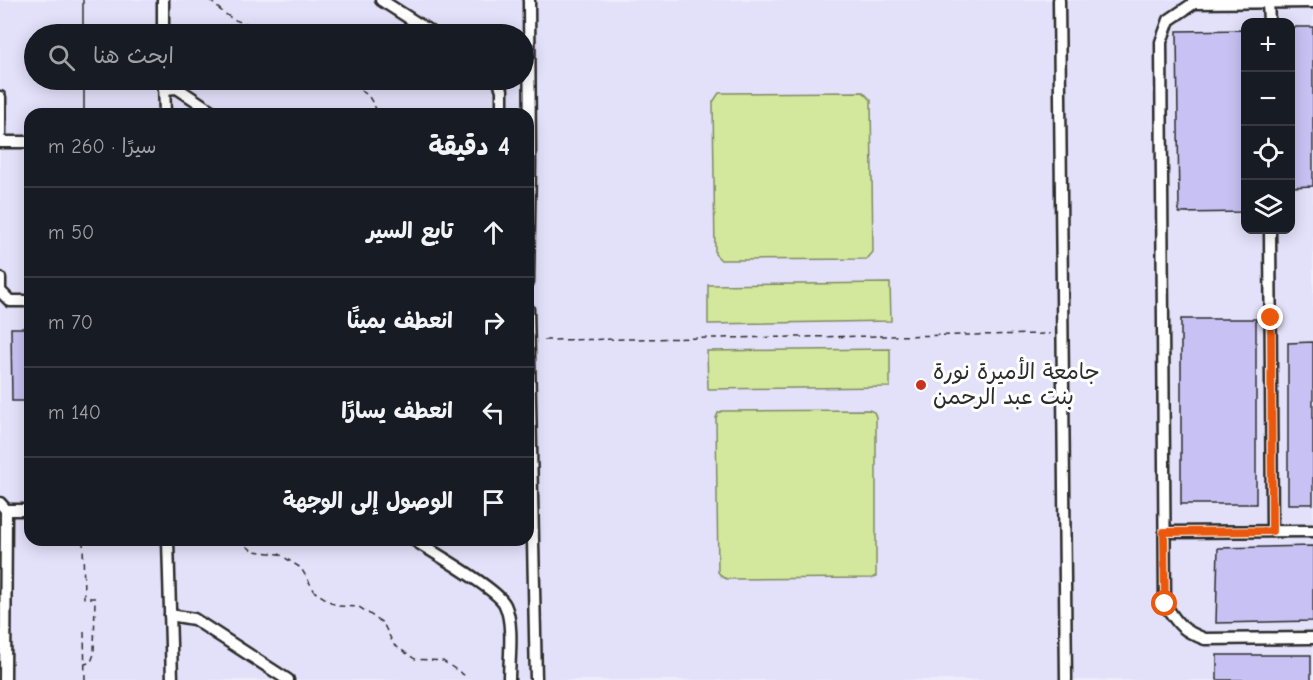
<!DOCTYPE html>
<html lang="ar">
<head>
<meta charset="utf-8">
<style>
	body { margin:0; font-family:"Comic Neue","Playpen Sans Arabic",sans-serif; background:#242831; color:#f1f3f6; direction:rtl }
	.controls { position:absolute; right:18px; top:18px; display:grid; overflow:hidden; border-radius:12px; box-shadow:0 3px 15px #0003 }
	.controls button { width:54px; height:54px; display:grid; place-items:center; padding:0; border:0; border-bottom:2px solid #363941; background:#171b24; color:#f1f3f6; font:30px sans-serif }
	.stop { position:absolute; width:18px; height:18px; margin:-14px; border:4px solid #ea580c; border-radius:50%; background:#fff }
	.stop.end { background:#ea580c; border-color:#fff; box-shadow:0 2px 6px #0008 }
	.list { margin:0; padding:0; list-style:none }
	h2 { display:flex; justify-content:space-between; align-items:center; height:78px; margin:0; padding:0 24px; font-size:26px }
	h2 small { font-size:20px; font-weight:400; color:#9ea1a6 }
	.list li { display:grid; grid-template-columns:39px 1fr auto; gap:18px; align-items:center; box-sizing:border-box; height:90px; padding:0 24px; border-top:2px solid #363941 }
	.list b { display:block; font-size:22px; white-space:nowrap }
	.list em { font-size:20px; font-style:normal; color:#9ea1a6 }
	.icon { flex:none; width:33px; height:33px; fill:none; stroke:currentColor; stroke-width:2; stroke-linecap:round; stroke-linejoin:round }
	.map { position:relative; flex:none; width:1313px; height:680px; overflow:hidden; direction:ltr }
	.search { position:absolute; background:#171b24; box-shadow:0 3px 15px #0003; left:24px; top:24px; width:510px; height:66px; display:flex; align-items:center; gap:15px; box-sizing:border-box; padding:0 21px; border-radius:33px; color:#9ea1a6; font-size:22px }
	.panel { position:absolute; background:#171b24; box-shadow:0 3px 15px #0003; left:24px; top:108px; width:510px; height:438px; border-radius:18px; direction:rtl }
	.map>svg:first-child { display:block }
	.built { fill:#e3e0fa; fill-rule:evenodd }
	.green { fill:#d3e89d; stroke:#7f8a64; stroke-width:1.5 }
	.building { fill:#c8c2f4; stroke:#2b2b2b; stroke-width:1.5 }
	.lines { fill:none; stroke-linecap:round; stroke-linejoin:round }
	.minor-casing { stroke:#2b2b2b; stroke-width:15 }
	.path { stroke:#2b2b2b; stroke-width:1.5; stroke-dasharray:6 4.5; stroke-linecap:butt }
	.minor { stroke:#fff; stroke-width:10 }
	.tram { stroke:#2b2b2b; stroke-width:1.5 }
	.route { stroke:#ea580c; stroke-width:8 }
	.poi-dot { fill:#c8321e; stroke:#fff; stroke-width:2 }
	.labels { text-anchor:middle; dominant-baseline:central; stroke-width:6; stroke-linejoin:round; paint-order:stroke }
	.poi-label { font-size:22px; fill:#2b2b2b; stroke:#fff; text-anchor:start }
</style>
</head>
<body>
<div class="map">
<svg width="1313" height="680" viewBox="0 0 1313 680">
	<rect width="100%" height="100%" fill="#eeedfc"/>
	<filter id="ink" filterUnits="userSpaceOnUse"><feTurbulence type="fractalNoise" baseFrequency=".0167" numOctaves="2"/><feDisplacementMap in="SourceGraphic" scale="12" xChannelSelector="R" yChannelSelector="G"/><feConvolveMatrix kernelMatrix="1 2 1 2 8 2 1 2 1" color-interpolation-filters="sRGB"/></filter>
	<g filter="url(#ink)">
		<!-- built -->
		<path class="built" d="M0,0h1313v680h-1313zM1246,22h44v208h-44zM34,34h490v46h-490zM30,114h498v426h-498z"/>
		<!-- green -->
		<g class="green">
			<polygon points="863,92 871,100 873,252 867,259 721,260 715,254 713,102 719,93"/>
			<polygon points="890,283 891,321 708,324 708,285"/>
			<polygon points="890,349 890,387 708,389 707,351"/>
			<polygon points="869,410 874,412 876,417 876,576 872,578 727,579 722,577 718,572 716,418 718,413 722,411"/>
		</g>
		<!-- building -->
		<g class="building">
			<polygon points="1290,27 1313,27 1313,186 1290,187"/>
			<polygon points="1245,30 1245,212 1179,213 1177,31"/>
			<rect x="1181" y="319" width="75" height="185"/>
			<polygon points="11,328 30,328 30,401 12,401"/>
			<polygon points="1313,342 1313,504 1288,504 1288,343"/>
			<polygon points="1313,546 1313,621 1216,623 1218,548"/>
			<rect x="1217" y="655" width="94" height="25"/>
		</g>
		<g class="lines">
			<!-- minor casing -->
			<g class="minor-casing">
				<g id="minor">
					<polyline points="163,0 163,34"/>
					<polyline points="381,0 434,34"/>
					<polyline points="1059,0 1066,680"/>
					<polyline points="1268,2 1269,22"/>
					<path d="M1313,2l-119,1 -25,17 -8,22 4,562c12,20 18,27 40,35l108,-1"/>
					<polyline points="164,80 165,114"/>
					<polyline points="498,80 502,90 502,114"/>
					<polyline points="164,89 177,88 216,114"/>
					<polyline points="0,97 0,134"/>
					<polyline points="0,142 30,142"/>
					<polyline points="1270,230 1272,531"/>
					<polyline points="0,278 0,291 10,301 30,301"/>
					<polyline points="528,282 530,164 529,0"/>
					<polyline points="528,309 536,680"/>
					<polyline points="0,503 6,510 5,680"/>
					<polyline points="6,510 30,510"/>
					<polyline points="1165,532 1313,531"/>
					<polyline points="168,540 172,680"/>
					<path d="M414,540c17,11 85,50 91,65 9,19 4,54 4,75"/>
					<polyline points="170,615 194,619 288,680"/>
				</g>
			</g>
			<!-- path -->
			<g class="path">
				<path d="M210,0c7,8 21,20 31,22 16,5 17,3 32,12"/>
				<polyline points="343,80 368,95 379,114"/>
				<polyline points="544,340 1050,334"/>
				<polyline points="83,540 84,598 95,598 94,654 91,662 85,664"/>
				<polyline points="238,540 253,551 279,554 301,568 315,592 337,606 359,607 383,623 394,645 415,659 443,661 467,677"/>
				<polyline points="84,632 85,680"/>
			</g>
			<!-- minor -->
			<use href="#minor" class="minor"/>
			<!-- tram -->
			<g class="tram">
				<polyline points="83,0 83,34"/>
				<polyline points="84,80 84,114"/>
			</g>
		</g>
	</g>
	<g class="lines" filter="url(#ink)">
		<!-- route -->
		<polyline class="route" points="1165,604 1164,532 1272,531 1271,318"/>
	</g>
	<!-- markers -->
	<circle class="poi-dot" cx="921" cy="385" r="6"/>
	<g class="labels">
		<!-- poi labels -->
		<g class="poi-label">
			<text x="933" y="372">جامعة الأميرة نورة<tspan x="933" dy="25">بنت عبد الرحمن</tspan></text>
		</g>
	</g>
</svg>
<div class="controls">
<button>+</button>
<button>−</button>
<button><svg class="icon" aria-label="locate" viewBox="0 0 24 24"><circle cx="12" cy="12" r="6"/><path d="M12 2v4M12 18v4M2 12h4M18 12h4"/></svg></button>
<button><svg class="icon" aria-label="layers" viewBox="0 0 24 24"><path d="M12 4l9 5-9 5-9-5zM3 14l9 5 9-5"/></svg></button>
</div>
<div class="stop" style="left:1165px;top:604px"></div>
<div class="stop end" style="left:1271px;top:318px"></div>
<div class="search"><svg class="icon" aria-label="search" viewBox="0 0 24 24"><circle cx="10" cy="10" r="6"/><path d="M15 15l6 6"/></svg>ابحث هنا</div>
<section class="panel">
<h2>4 دقيقة<small>سيرًا · 260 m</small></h2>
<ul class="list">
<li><svg class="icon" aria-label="ahead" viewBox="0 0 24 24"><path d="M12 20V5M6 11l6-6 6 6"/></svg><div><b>تابع السير</b></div><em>50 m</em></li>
<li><svg class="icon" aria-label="right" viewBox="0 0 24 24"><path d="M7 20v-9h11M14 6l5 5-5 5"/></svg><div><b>انعطف يمينًا</b></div><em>70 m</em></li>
<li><svg class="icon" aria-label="left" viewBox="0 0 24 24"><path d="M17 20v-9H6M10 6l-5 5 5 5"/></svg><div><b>انعطف يسارًا</b></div><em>140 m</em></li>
<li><svg class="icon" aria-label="arrive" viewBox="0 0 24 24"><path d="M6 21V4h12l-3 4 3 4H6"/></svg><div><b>الوصول إلى الوجهة</b></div></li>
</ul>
</section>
</div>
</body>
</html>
